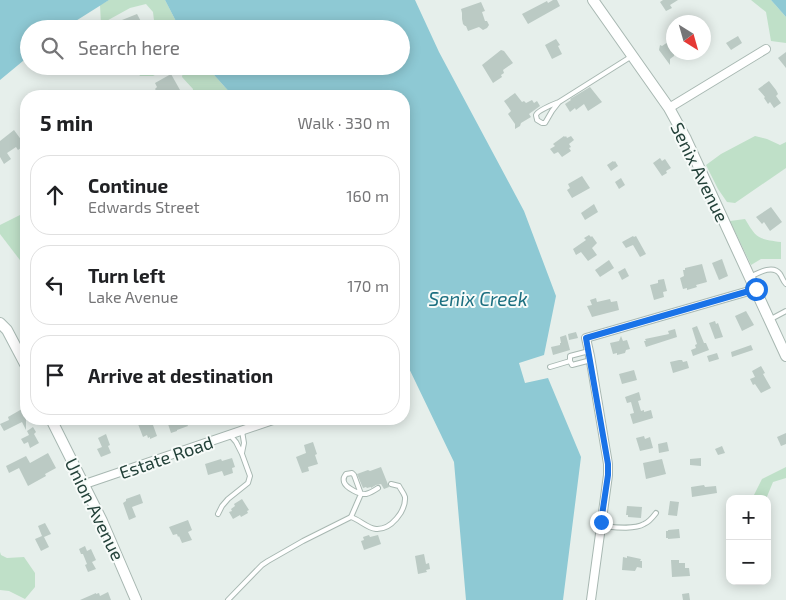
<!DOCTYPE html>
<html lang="en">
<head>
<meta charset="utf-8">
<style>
	body { margin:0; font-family:"Exo 2",sans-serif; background:#f2f2f2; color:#202124 }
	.controls { position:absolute; right:15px; bottom:15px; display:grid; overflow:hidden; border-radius:10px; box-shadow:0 2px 12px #0003 }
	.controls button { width:45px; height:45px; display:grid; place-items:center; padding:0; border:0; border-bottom:1px solid #e0e0e0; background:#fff; color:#202124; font:25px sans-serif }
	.compass { position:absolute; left:666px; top:15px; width:45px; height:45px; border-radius:50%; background:#fff; box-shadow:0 2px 12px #0003; rotate:143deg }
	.stop { position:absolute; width:15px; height:15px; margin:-11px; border:4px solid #1a73e8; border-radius:50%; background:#fff }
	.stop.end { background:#1a73e8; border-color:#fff; box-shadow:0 1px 5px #0008 }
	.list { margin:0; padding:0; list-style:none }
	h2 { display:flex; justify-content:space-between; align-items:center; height:65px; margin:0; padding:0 20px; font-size:21px }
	h2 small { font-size:16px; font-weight:400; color:#757577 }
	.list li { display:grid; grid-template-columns:32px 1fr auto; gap:15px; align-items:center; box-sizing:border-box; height:80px; margin:0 10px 10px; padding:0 10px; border:1px solid #e0e0e0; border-radius:20px }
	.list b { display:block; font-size:19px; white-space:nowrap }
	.list p { margin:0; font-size:16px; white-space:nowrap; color:#757577 }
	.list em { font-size:16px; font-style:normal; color:#757577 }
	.icon { flex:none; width:28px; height:28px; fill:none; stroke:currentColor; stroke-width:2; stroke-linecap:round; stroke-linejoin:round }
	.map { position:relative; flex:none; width:786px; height:600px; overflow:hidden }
	.search { position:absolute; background:#fff; box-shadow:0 2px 12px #0003; left:20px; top:20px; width:390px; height:55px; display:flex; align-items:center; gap:12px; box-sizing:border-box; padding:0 18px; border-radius:28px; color:#757577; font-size:19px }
	.panel { position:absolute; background:#fff; box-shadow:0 2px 12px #0003; left:20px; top:90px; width:390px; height:335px; border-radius:20px }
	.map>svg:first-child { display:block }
	.green { fill:#bfe0c8 }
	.water { fill:#8ec9d4 }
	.building { fill:#bbcac4 }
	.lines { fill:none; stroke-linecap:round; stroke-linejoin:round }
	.service-casing { stroke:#a8b8b2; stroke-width:6 }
	.minor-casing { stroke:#a8b8b2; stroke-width:10 }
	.tertiary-casing { stroke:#a8b8b2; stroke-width:12 }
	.service { stroke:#fff; stroke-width:4 }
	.minor { stroke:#fff; stroke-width:8 }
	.tertiary { stroke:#fff; stroke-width:10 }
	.route { stroke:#1a73e8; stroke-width:6 }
	.labels { text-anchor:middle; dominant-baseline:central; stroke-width:4; stroke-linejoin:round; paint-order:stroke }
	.street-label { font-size:18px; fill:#24423a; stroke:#f7fbf9 }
	.water-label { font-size:19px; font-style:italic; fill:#1c6f80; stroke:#f7fbf9 }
</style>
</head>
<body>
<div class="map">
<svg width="786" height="600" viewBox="0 0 786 600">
	<rect width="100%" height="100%" fill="#e6efeb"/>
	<!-- green -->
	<g class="green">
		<polygon points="109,0 165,0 180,29 155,29 153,12 146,4 130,8 101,24 100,5"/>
		<polygon points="751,0 771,0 786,17 786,43 771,41 766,12"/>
		<polygon points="134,66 171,66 153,76 140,76"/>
		<polygon points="184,66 206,66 233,96 192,96 193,89 182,77"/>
		<polygon points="755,136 767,139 780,145 786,142 786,168 735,203 727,202 718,189 706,165 721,154"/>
		<polygon points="26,212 26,268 0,234 0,225"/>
		<path d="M745,219c12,20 13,20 36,23v17h-20l-10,6 -21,-44z"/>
		<polygon points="786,467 786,478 773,482 766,499 752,499 762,479"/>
		<polygon points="0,552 1,555 7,558 24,557 35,573 35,587 25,599 9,591 0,590"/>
	</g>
	<!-- water -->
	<g class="water">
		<polygon points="0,0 109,0 63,29 29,29 29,56 0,80"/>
		<polygon points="165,0 415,0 439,52 524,211 556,296 544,355 519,363 525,383 548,378 581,457 563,600 466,600 454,462 404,358 404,96 233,96 206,66 401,66 401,29 180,29"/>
		<polygon points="771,0 786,0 786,17"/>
	</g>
	<!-- building -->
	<g class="building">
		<polygon points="553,0 557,0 560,6 528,24 522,14 547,1 548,3"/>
		<polygon points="663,0 678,0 670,5 672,8 666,11 660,2"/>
		<polygon points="481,2 485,11 482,12 485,21 487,21 489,25 487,28 483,30 479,27 468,31 466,26 465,26 463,24 462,19 462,13 461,9"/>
		<polygon points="137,14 145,29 126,29 122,20"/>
		<polygon points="738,36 742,43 731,50 726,43"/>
		<polygon points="556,39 560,45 558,46 562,54 552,59 545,45"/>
		<polygon points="671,40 674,44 674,56 670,59 670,65 659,50 660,45 662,46"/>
		<polygon points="501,50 504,51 513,63 503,70 504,73 501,75 502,77 493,83 482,65"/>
		<polygon points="786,52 786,68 778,58"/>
		<polygon points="171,74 180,90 168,96 160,96 155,89 157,87 155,83"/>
		<polygon points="769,81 776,90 778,94 776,96 781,103 774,108 770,102 768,104 764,98 765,97 758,89"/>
		<polygon points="590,87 602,102 588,111 584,104 576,110 575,108 570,112 565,104 571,100 570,99"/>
		<polygon points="515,93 522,102 524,101 526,103 532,100 534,103 537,101 540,106 529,114 531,117 521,123 520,126 515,129 515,124 508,114 511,111 504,101"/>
		<polygon points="14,130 25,145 18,150 16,147 7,153 11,159 4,164 0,157 0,141"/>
		<polygon points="564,136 565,137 566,136 567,138 571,136 574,140 569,144 571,147 569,148 571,151 562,157 558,152 554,154 550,149 555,146 553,144"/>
		<polygon points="660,158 662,161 665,159 671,168 666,171 667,173 662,176 653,163"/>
		<polygon points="613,161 614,162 615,161 618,166 611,171 607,165"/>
		<polygon points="582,176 590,188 572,198 567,190 570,188 568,184"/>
		<polygon points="621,178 625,185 619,189 615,182"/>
		<polygon points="594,204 598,212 585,220 581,213"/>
		<polygon points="771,207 782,222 770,231 764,222 762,224 756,217"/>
		<polygon points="589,235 591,237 592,236 597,243 592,248 597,255 588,261 581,252 576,255 573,249 586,240 584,238"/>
		<polygon points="633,236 634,237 636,236 646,254 640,257 633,245 626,248 622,242"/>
		<polygon points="722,259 728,276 719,280 712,263"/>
		<polygon points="609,260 614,268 600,277 595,270"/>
		<polygon points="702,264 707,282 696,285 697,287 694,288 687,290 687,288 683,289 680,278 684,276 683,270 685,270 685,268"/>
		<polygon points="625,268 629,276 622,280 618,272"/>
		<polygon points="664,279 667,291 663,292 664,297 654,300 650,285 658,283 658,280"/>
		<polygon points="596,298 597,302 610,299 611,302 617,301 619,310 592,317 587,306 592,305 590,300"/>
		<polygon points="746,311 754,325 742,331 735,316"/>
		<polygon points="715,321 716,324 718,323 723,337 715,339 709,323"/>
		<polygon points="697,326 704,343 706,343 709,350 693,356 691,350 696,348 695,345 697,344 692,328"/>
		<polygon points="675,329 677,337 646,347 644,341 646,341 645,339 669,334 668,331"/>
		<polygon points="576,332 578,338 569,340 568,334"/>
		<polygon points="566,335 570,350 553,355 551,347 560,345 560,343 561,343 560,337"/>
		<polygon points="621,336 623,341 627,340 630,349 626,350 625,353 617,355 617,353 613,354 610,343 619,341"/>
		<polygon points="751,345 753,350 732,357 731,352"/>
		<polygon points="717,353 719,359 709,362 707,356"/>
		<polygon points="679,360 682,360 683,362 687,361 689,368 673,373 670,362"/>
		<polygon points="761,366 765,373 763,374 771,388 761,393 755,384 753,385 750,379 755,377 752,371"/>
		<polygon points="634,370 637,380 622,384 619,374"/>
		<polygon points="639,392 641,400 638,401 641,411 644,410 644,412 651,410 653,418 633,424 630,414 634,413 631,402 627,403 625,397"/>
		<polygon points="22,409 23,412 26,411 26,430 22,422 4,431 0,424 9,420 8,417"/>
		<polygon points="152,419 156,419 158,424 153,425 157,436 150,439 150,437 148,438 147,435 143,437 138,424"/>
		<polygon points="174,419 185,419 188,426 177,430 177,431 171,433 167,421"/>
		<polygon points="348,419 366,419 351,425"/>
		<polygon points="33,427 36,432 34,434 39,443 30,448 28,442 24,444 21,439 29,435 27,431"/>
		<polygon points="786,433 786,444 781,446 777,437"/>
		<polygon points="106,434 110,445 108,446 111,453 101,457 97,449 102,447 98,438"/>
		<polygon points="644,436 645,439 650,437 653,448 640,451 636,438"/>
		<polygon points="313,442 317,454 315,455 318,464 308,467 309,471 302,473 296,457 306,453 304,445"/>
		<polygon points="667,442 669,451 659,453 658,444"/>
		<polygon points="722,446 725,453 718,455 715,449"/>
		<polygon points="48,453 56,468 45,474 46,476 28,486 19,468 9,473 6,466 26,456 30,463"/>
		<polygon points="232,458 235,467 232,468 233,473 224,476 222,471 208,475 205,464 221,459 222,461"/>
		<polygon points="701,458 701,466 690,465 690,459"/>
		<polygon points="662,459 666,474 646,479 643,463"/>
		<polygon points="381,467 389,487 384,489 381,484 376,485 371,488 371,487 367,488 366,487 363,488 357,474 368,470 370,471"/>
		<polygon points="704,485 705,487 716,486 717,493 692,497 691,487"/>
		<polygon points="140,494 143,503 132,507 136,517 129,520 123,503 126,501 126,499"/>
		<polygon points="242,499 249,510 247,511 248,513 241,517 240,515 233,519 229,512 232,511 231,509 235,506 234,504"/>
		<polygon points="670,501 679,502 677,516 668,515"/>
		<polygon points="627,506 642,507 641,518 628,517 628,515 626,515"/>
		<polygon points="188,520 192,530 188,532 192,540 182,543 179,536 178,537 177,534 173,535 169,527"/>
		<polygon points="45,523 51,534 44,537 49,547 41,551 35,539 42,536 38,526"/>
		<polygon points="679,529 680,538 668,539 668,538 666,538 666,531 668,531 668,530"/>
		<polygon points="369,535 370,537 378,535 381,544 364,550 361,541 364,540 363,537"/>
		<polygon points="85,546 87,551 91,549 96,560 92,562 96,569 88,572 85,565 87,564 83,554 81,554 79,549"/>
		<polygon points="424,554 426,564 429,563 430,569 426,570 427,572 418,574 415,556"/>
		<polygon points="627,556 641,559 640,561 642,561 642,568 637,567 635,571 622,570 623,557 627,558"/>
		<polygon points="671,560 679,560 679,563 685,563 685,568 689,568 690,576 672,577"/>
		<polygon points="108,592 111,600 80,600 96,593 96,594 99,593 100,596"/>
		<polygon points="689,593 690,600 683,600 682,594"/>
	</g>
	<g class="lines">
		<!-- service casing -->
		<g class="service-casing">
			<g id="service">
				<path d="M559,102c-5,2 -21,8 -23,13 0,2 1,3 1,5l5,3h3l7,-12 7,-9 73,-46"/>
				<path d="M750,277c8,-4 23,-13 30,-3 2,3 3,7 6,10"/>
				<polyline points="771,319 786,311"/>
				<polyline points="570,361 570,356 589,351"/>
				<polyline points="550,367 570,361 572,365 591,360"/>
				<polyline points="242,431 244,443 242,453"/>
				<polyline points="218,514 222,506 228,499 248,483 250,476 242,454 236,442 230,435"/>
				<path d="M351,517l10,-23 -7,-19 -2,-2 -6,1c-2,3 -3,4 -2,8 2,6 16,13 22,12 4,-1 9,-4 12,-6"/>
				<path d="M601,526c12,1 33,4 43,-2 5,-2 9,-7 12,-11"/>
				<path d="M228,600l34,-35 6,-4 35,-20 48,-24c9,3 16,11 25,12 15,1 30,-18 29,-32 -1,-4 -4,-7 -6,-11l-8,-2"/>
			</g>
		</g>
		<!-- minor casing -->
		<g class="minor-casing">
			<g id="minor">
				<polyline points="669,108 766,49"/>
				<polyline points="85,484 276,419"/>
				<polyline points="591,600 608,475 608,464 590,356 586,338 756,289"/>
			</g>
		</g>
		<!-- tertiary casing -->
		<g class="tertiary-casing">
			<g id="tertiary">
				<polyline points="593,0 669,108 686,139 786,356"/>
				<polyline points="0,323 7,330 26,366"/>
				<polyline points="51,419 102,521 136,600"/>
			</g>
		</g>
		<!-- service -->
		<use href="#service" class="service"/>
		<!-- minor -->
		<use href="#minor" class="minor"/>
		<!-- tertiary -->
		<use href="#tertiary" class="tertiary"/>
	</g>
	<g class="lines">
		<!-- route -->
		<polyline class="route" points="601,522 608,475 608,464 586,338 756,289"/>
	</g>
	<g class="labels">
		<!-- street labels -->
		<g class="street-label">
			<text transform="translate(700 172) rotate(64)">Senix Avenue</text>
			<text transform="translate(166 457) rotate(-19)">Estate Road</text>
			<text transform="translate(95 509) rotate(64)">Union Avenue</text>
		</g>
		<!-- water labels -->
		<g class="water-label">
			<text x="478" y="298">Senix Creek</text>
		</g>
	</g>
</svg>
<div class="controls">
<button>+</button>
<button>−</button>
</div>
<svg class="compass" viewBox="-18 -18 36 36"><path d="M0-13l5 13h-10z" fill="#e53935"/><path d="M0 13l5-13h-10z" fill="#757577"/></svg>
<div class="stop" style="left:756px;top:289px"></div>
<div class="stop end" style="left:601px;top:522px"></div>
<div class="search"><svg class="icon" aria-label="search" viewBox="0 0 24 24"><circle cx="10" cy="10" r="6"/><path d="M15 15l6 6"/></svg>Search here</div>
<section class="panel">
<h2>5 min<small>Walk · 330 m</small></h2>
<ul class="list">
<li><svg class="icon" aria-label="ahead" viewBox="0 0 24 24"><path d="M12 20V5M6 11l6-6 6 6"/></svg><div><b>Continue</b><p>Edwards Street</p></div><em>160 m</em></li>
<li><svg class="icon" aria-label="left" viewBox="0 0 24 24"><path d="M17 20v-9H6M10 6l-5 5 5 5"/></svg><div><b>Turn left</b><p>Lake Avenue</p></div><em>170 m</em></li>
<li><svg class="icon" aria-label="arrive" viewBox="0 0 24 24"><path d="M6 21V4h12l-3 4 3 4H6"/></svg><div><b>Arrive at destination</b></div></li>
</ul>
</section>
</div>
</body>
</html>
